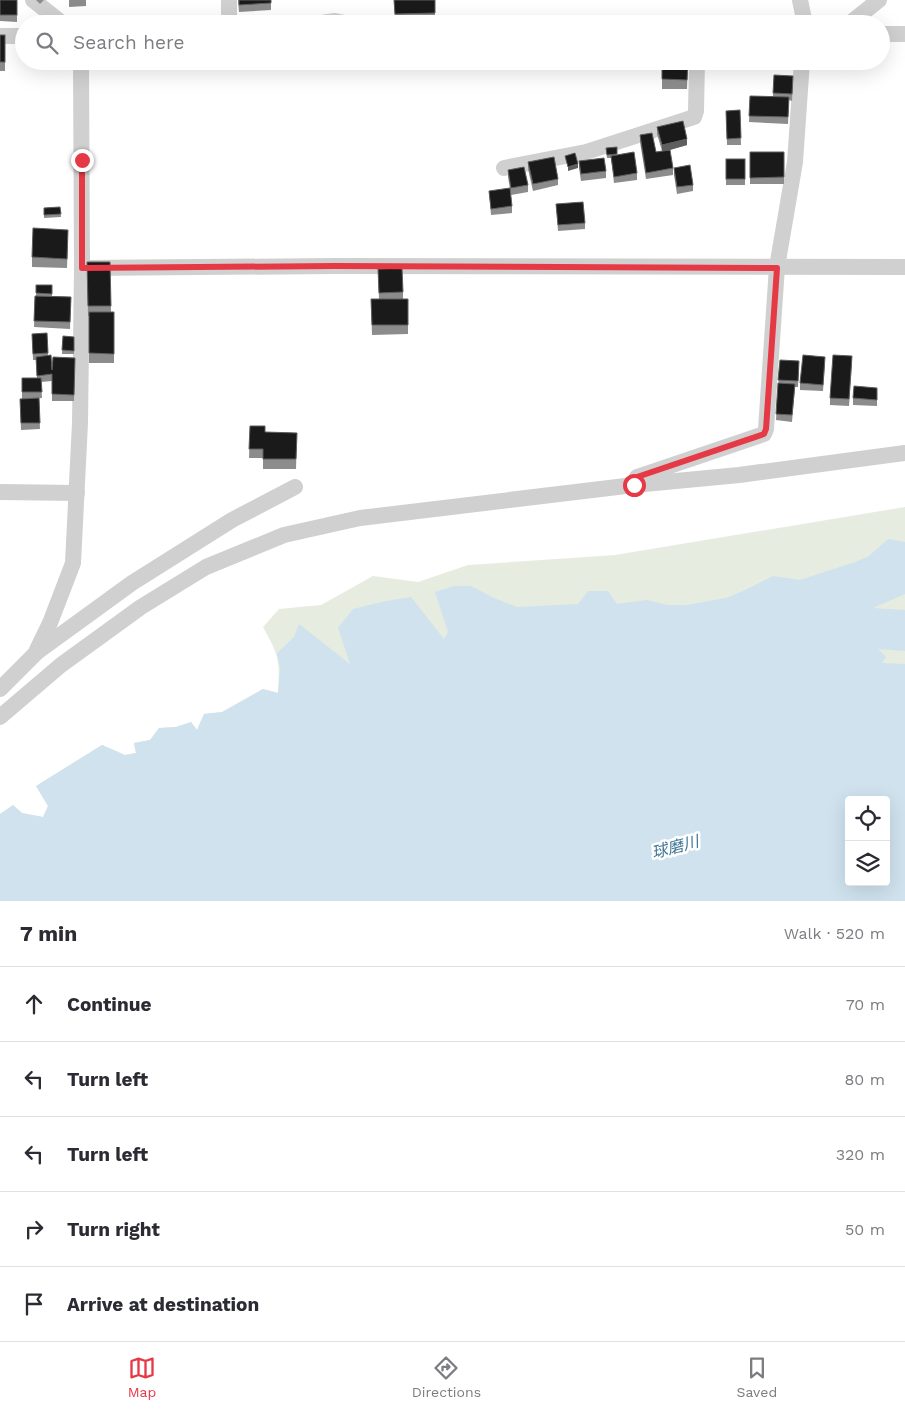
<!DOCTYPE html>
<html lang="en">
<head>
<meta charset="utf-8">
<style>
	body { margin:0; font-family:"Work Sans","Noto Sans JP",sans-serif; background:#f2f2f3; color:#2b2b33 }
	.controls { position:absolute; right:15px; bottom:15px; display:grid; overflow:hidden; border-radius:5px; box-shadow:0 5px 20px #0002 }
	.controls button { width:45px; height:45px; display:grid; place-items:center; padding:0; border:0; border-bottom:1px solid #e1e1e2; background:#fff; color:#2b2b33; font:25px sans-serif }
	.stop { position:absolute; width:15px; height:15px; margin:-11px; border:4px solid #e63946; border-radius:50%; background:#fff }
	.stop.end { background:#e63946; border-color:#fff; box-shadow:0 1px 5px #0008 }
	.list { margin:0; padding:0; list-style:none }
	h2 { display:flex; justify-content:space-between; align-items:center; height:65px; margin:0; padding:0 20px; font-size:21px }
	h2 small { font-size:16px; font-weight:400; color:#7c7c81 }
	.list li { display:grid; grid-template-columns:32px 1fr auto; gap:15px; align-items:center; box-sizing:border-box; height:75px; padding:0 20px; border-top:1px solid #e1e1e2 }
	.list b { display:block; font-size:19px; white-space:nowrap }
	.list em { font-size:16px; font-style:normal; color:#7c7c81 }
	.icon { flex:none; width:28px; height:28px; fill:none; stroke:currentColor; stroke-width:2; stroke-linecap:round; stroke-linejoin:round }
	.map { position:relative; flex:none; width:905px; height:901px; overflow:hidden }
	.search { position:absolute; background:#fff; box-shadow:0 5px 20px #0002; left:15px; right:15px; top:15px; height:55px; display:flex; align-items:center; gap:12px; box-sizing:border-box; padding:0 18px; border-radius:28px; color:#7c7c81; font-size:19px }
	.sheet { height:440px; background:#fff }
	nav { display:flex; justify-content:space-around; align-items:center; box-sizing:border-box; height:70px; border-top:1px solid #e1e1e2; background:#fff; font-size:14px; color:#7c7c81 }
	nav a { display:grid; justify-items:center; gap:2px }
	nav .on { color:#e63946 }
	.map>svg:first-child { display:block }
	.green { fill:#e6ecdf }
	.water { fill:#cfe2ee; fill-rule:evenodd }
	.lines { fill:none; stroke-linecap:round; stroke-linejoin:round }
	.minor { stroke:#d0d0d0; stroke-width:16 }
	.wall { fill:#8c8c8c }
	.shaded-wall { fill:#5f5f5f }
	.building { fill:#1a1a1a; stroke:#5f5f5f }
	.route { stroke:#e63946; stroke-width:6 }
	.labels { text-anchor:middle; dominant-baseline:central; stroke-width:5; stroke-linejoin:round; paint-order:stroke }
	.water-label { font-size:16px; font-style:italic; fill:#3f7597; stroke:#fff }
</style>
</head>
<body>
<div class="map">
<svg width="905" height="901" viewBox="0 0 905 901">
	<rect width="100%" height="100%" fill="#fff"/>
	<!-- green -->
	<path class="green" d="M905,507v235l-905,159v-87l13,-9 9,8 21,4 5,-11 -12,-20 66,-41 23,10 11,-2 -2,-10 16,-3 9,-12 17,-1 15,-5 6,8 7,-16 18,-2 41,-23 15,4c2,-33 1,-37 -15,-66l16,-18 42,-4 52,-29 45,6 50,-17 147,-10z"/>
	<!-- water -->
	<path class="water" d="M888,539l17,3v52l-32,14 32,2v41l-27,-2 8,8 -4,6 23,1v237h-905v-87l13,-9 9,8 21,4 5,-11 -12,-20 66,-41 23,10 11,-2 -2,-10 16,-3 9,-12 17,-1 15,-5 6,8 7,-16 18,-2 41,-23 15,4 2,-25 -3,-15 17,-16 5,-13 51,40 -12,-36 15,-19 33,-8 25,-4 33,42 4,-7 -13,-40 19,-6h17l23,12 23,9 61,-3 10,-13h20l9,13 30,-4 20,5h19l40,-7 17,-7 30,-15 27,4 55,-18 14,-6zM849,800h37v82h-37z"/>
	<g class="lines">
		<!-- minor -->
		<g class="minor">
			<polyline points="33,0 63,24"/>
			<polyline points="229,0 229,24"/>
			<polyline points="800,0 805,24"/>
			<polyline points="315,24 335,21 350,24"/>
			<polyline points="849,24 879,0"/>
			<polyline points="881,34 905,34"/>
			<polyline points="0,36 24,36"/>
			<polyline points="504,168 586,152 694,117 696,111 697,61"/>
			<polyline points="82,268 335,266 905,267"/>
			<polyline points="635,483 637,477 764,434 766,429 777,267 795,162 802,61"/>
			<polyline points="0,492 77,493"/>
			<polyline points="37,652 132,583 232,520 295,487"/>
			<polyline points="0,689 35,654 50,623 73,563 80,423 82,268 81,61"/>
			<polyline points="0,717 61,665 141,607 206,567 284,535 360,518 634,485 739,475 905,453"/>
		</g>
	</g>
	<!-- wall -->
	<g class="wall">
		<polygon points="0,0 17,0 17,22 0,21"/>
		<polygon points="36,0 44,0 40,4"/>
		<polygon points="69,0 86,0 86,6 69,7"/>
		<polygon points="238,0 271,0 271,10 239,12"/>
		<polygon points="394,0 435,0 435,22 395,24"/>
		<rect x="0" y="35" width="5" height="36"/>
		<rect x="645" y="61" width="15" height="9"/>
		<polygon points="662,61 688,61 687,89 662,89"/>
		<polygon points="793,83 792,101 789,100 788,124 749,122 750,96 773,97 773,93"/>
		<polygon points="740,110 741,145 727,145 726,111"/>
		<polygon points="657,127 687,145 667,151 673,168 673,175 646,179 640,142 640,135 656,152 662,151 657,134"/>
		<polygon points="606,148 617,155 637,173 637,180 614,183 611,158 607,158"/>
		<rect x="750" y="152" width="34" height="32"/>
		<rect x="726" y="159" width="19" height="26"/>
		<polygon points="579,161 606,171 606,178 581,181 579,168"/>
		<polygon points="528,162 558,179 558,185 533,191 528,169"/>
		<polygon points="674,168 693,185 693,191 677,194 674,175"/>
		<polygon points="508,170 528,185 528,192 511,195 508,177"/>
		<polygon points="489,191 512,206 512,213 491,215"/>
		<polygon points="556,204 585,223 585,229 558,231"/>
		<polygon points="60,207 61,217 44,218 44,208"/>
		<polygon points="68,240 67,268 32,267 32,257"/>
		<polygon points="87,262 110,262 111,312 114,312 114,363 89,363 89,316 88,316"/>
		<polygon points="378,269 403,292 403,298 408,325 408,334 372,335 371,299 379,299"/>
		<polygon points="36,285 52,285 52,296 71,297 70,329 34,327 35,296 36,296"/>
		<polygon points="47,333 48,355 52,370 75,358 74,401 52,401 52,381 41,382 42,398 22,399 22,378 37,378 36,360 33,360 32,334"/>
		<polygon points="63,336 74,337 74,354 62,354"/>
		<polygon points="780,360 799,368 798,387 795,387 792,422 776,420"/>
		<polygon points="825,363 823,391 800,390 800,383"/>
		<polygon points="852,363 849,406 830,405 830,398"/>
		<polygon points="877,394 877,406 853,405 853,398"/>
		<polygon points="39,398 40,429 21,430 20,399"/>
		<polygon points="250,426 265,432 297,433 296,469 263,469 263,458 249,458"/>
	</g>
	<!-- shaded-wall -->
	<g class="shaded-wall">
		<polygon points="687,139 687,145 662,152 662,145"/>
		<polygon points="578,164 578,168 568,171 568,167"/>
	</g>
	<!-- building -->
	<g class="building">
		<rect x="0" y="0" width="17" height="15"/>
		<polygon points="239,0 271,0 271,3 239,5"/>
		<polygon points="394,0 435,0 435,13 395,14"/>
		<rect x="0" y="35" width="5" height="27"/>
		<polygon points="645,61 660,61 660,64 645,63"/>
		<polygon points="662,61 688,61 687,80 662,79"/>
		<polygon points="774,75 793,76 792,94 773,93"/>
		<polygon points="750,96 789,97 788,117 749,116"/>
		<polygon points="740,110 741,138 727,139 726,111"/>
		<polygon points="683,121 687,139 662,145 657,127"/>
		<polygon points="652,133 656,152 670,150 673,168 646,173 640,135"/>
		<polygon points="617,147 617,154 607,155 606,148"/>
		<polygon points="634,152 637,173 614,177 611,156"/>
		<polygon points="750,152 784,152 784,177 750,178"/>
		<polygon points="575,153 578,164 568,167 565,156"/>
		<polygon points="554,157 558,179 533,184 528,162"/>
		<polygon points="604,158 606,171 581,174 579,161"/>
		<rect x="726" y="159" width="19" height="20"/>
		<polygon points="690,165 693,185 677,187 674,168"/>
		<polygon points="524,167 528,185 511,188 508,170"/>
		<polygon points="510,188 512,206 491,209 489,191"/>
		<polygon points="583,202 585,223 558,225 556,204"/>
		<polygon points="60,207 61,214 44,215 44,208"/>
		<polygon points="33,228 68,230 67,259 32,257"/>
		<polygon points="87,262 110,262 111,306 88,306"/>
		<polygon points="402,268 403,292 379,293 378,269"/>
		<polygon points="36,285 52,285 52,294 36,293"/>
		<polygon points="35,296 71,297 70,322 34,321"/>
		<polygon points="371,299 408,299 408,325 372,325"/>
		<polygon points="89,312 114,312 114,354 89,353"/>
		<polygon points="47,333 48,353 33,354 32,334"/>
		<polygon points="63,336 74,337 74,351 62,350"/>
		<polygon points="51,355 52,370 53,357 75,358 74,395 52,394 52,374 37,376 36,357"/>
		<polygon points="803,355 825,357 823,385 800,383"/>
		<polygon points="833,355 852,356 849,399 830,398"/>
		<polygon points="780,360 799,361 798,381 778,380"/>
		<polygon points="22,378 41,378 42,392 22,392"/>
		<polygon points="778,383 795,384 792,415 776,414"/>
		<polygon points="854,386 877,388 877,400 853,398"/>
		<polygon points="39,398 40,423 21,423 20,399"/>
		<polygon points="250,426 265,426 265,432 297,433 296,459 263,459 263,449 249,449"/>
	</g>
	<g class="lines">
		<!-- route -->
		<polyline class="route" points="82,160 82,268 335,266 777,268 766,429 764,434 637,477 634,485"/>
	</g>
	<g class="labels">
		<!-- water labels -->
		<g class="water-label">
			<text transform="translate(675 847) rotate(-15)">球磨川</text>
		</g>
	</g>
</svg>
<div class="controls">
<button><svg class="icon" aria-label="locate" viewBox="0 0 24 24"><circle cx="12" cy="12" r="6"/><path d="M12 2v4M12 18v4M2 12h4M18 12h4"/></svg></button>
<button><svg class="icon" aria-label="layers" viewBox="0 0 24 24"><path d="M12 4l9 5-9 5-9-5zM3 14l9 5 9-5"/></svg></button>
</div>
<div class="stop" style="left:634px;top:485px"></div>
<div class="stop end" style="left:82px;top:160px"></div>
<div class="search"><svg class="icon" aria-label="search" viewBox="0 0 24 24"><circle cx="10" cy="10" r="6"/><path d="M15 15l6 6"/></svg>Search here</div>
</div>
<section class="sheet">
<h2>7 min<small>Walk · 520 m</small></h2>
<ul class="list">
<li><svg class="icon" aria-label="ahead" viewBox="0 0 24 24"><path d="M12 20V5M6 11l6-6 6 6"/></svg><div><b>Continue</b></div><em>70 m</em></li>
<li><svg class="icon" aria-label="left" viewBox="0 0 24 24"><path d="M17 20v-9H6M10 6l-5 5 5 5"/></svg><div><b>Turn left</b></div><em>80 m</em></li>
<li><svg class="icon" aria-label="left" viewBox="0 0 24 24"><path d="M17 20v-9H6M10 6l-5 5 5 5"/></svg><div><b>Turn left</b></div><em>320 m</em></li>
<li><svg class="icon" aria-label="right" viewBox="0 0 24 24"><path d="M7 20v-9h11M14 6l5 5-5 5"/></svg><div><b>Turn right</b></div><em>50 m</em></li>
<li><svg class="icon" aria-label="arrive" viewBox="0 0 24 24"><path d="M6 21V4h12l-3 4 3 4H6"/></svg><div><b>Arrive at destination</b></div></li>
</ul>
</section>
<nav>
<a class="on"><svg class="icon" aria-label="map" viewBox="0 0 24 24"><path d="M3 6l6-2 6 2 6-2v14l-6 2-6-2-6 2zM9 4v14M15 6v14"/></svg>Map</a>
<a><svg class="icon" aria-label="directions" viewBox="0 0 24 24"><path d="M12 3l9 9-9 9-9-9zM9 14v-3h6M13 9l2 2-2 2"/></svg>Directions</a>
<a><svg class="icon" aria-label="saved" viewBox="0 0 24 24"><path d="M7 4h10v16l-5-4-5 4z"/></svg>Saved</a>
</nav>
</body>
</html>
